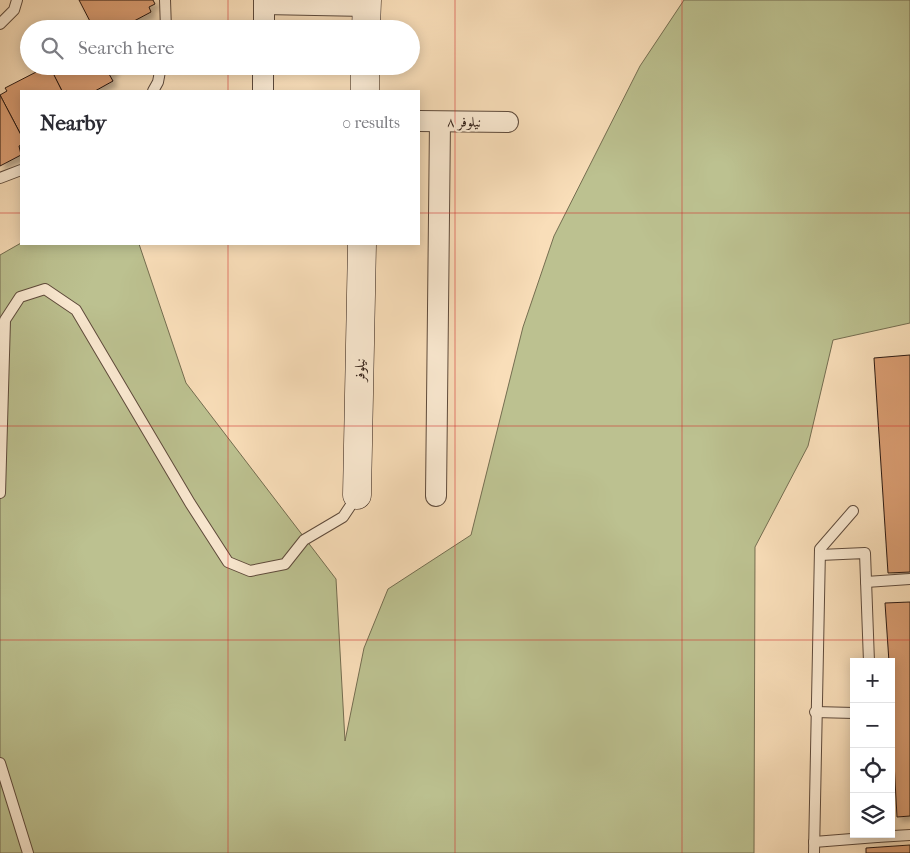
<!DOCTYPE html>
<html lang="en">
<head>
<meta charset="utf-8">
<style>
	body { margin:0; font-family:"IM FELL French Canon",Amiri,serif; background:#f7f7f7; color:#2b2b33 }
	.controls { position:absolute; right:15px; bottom:15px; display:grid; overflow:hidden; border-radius:0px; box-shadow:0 2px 12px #0003 }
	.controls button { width:45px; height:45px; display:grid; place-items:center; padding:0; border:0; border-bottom:1px solid #e1e1e2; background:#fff; color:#2b2b33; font:25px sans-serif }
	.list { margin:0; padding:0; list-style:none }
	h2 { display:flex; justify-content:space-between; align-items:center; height:65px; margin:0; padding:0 20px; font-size:21px }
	h2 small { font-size:16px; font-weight:400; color:#7c7c81 }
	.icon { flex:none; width:28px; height:28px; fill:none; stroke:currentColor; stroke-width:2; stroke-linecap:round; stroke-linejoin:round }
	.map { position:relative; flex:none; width:910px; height:853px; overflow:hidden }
	.search { position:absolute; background:#fff; box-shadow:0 2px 12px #0003; left:20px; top:20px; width:400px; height:55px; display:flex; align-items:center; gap:12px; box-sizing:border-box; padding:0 18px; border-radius:28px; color:#7c7c81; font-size:19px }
	.panel { position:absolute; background:#fff; box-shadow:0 2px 12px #0003; left:20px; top:90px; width:400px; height:155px; border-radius:0px }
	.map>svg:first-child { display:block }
	.green { fill:#bcc190; stroke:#746d50 }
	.building { fill:#da9d72; stroke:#2b1911; filter:url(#shadow) }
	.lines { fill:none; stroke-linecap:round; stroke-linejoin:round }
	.lane-casing { stroke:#5e4a3b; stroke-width:12 }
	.street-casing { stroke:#5e4a3b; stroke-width:22 }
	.secondary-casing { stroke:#2b1911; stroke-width:29 }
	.lane { stroke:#fbead2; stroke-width:10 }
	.street { stroke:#fbead2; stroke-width:20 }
	.secondary { stroke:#fbead2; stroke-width:28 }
	.grid { fill:none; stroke:#d62828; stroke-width:1; stroke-opacity:0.55 }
	.labels { text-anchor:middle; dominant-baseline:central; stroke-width:4; stroke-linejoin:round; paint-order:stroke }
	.street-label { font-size:14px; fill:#2b1911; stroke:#fbead2 }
</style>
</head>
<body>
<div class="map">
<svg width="910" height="853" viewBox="0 0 910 853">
	<defs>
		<filter id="shadow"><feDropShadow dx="4.5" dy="4.5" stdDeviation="2.5" flood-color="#0004"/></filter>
	</defs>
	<rect width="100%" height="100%" fill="#f9deb9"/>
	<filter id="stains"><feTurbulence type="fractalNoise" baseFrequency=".004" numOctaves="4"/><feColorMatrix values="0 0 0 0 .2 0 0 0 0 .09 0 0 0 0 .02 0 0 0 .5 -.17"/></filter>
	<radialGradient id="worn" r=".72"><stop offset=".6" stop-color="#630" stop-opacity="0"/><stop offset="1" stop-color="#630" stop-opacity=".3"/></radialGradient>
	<!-- green -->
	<polygon class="green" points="684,0 910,0 910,323 833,340 808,446 755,547 754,853 0,853 0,255 21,243 139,244 186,383 336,579 345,741 364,648 388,589 471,535 523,327 554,236 640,66"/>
	<!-- building -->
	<g class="building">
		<polygon points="79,0 153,0 155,4 149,7 151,12 119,29 94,29"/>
		<polygon points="90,23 94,29 73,29 82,24 84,26"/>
		<polygon points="49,66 113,66 115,70 109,74 113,81 95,91 62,91"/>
		<polygon points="50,67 62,91 21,91 21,135 0,95 7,91 5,88 42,69 43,71"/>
		<polygon points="0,95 21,135 21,145 19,146 21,155 0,166"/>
		<polygon points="910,355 910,572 888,573 874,358"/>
		<polygon points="910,602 910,816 897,817 891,707 891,662 889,662 885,603"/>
		<polygon points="910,845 910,853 866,853 866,848"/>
	</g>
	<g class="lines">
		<!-- lane casing -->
		<g class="lane-casing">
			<g id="lane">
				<polyline points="165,0 166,29"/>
				<polyline points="0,24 14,10 17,0"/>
				<polyline points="153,91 158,82 161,66"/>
				<polyline points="0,178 21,170"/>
				<polyline points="0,493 5,320 20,297 45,289 76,310 190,503 228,562 250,571 285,564 304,540 343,517 357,496"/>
				<polyline points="820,555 865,553 869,662"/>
				<polyline points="866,582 910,579"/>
				<polyline points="815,712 854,713"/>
				<polyline points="0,763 28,853"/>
				<polyline points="877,834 877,837 910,835"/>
				<polyline points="814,842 877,837"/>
				<polyline points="814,853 820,549 853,511"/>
			</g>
		</g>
		<!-- street casing -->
		<g class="street-casing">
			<g id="street">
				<polyline points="264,4 366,6"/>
				<polyline points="264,29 264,0"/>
				<polyline points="263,91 263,66"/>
				<polyline points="419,121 508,122"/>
				<polyline points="436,496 440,122"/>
			</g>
		</g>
		<!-- secondary casing -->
		<g class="secondary-casing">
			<g id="secondary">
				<polyline points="366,29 367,0"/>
				<polyline points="365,91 365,66"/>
				<polyline points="357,495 362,244"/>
			</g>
		</g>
		<!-- lane -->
		<use href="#lane" class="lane"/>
		<!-- street -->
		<use href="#street" class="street"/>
		<!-- secondary -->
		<use href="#secondary" class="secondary"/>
	</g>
	<!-- grid -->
	<path class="grid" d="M228,0v29M455,0v853M682,0v853M228,66v25M0,213h21M419,213h491M228,244v609M0,426h910M0,640h910"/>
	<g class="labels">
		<!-- street labels -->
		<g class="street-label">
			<text transform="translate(464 122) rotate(1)">نیلوفر ۸</text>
			<text transform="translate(360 370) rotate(-89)">نیلوفر</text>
		</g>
	</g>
	<rect width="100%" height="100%" filter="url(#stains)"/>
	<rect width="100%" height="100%" fill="url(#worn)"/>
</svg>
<div class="controls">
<button>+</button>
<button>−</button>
<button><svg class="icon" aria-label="locate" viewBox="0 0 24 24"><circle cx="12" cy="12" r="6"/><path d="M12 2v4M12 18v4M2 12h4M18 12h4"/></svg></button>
<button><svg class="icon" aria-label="layers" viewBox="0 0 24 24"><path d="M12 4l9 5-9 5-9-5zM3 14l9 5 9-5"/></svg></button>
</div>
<div class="search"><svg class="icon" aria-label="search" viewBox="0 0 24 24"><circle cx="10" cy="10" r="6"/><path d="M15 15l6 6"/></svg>Search here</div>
<section class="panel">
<h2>Nearby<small>0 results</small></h2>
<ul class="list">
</ul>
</section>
</div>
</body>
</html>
